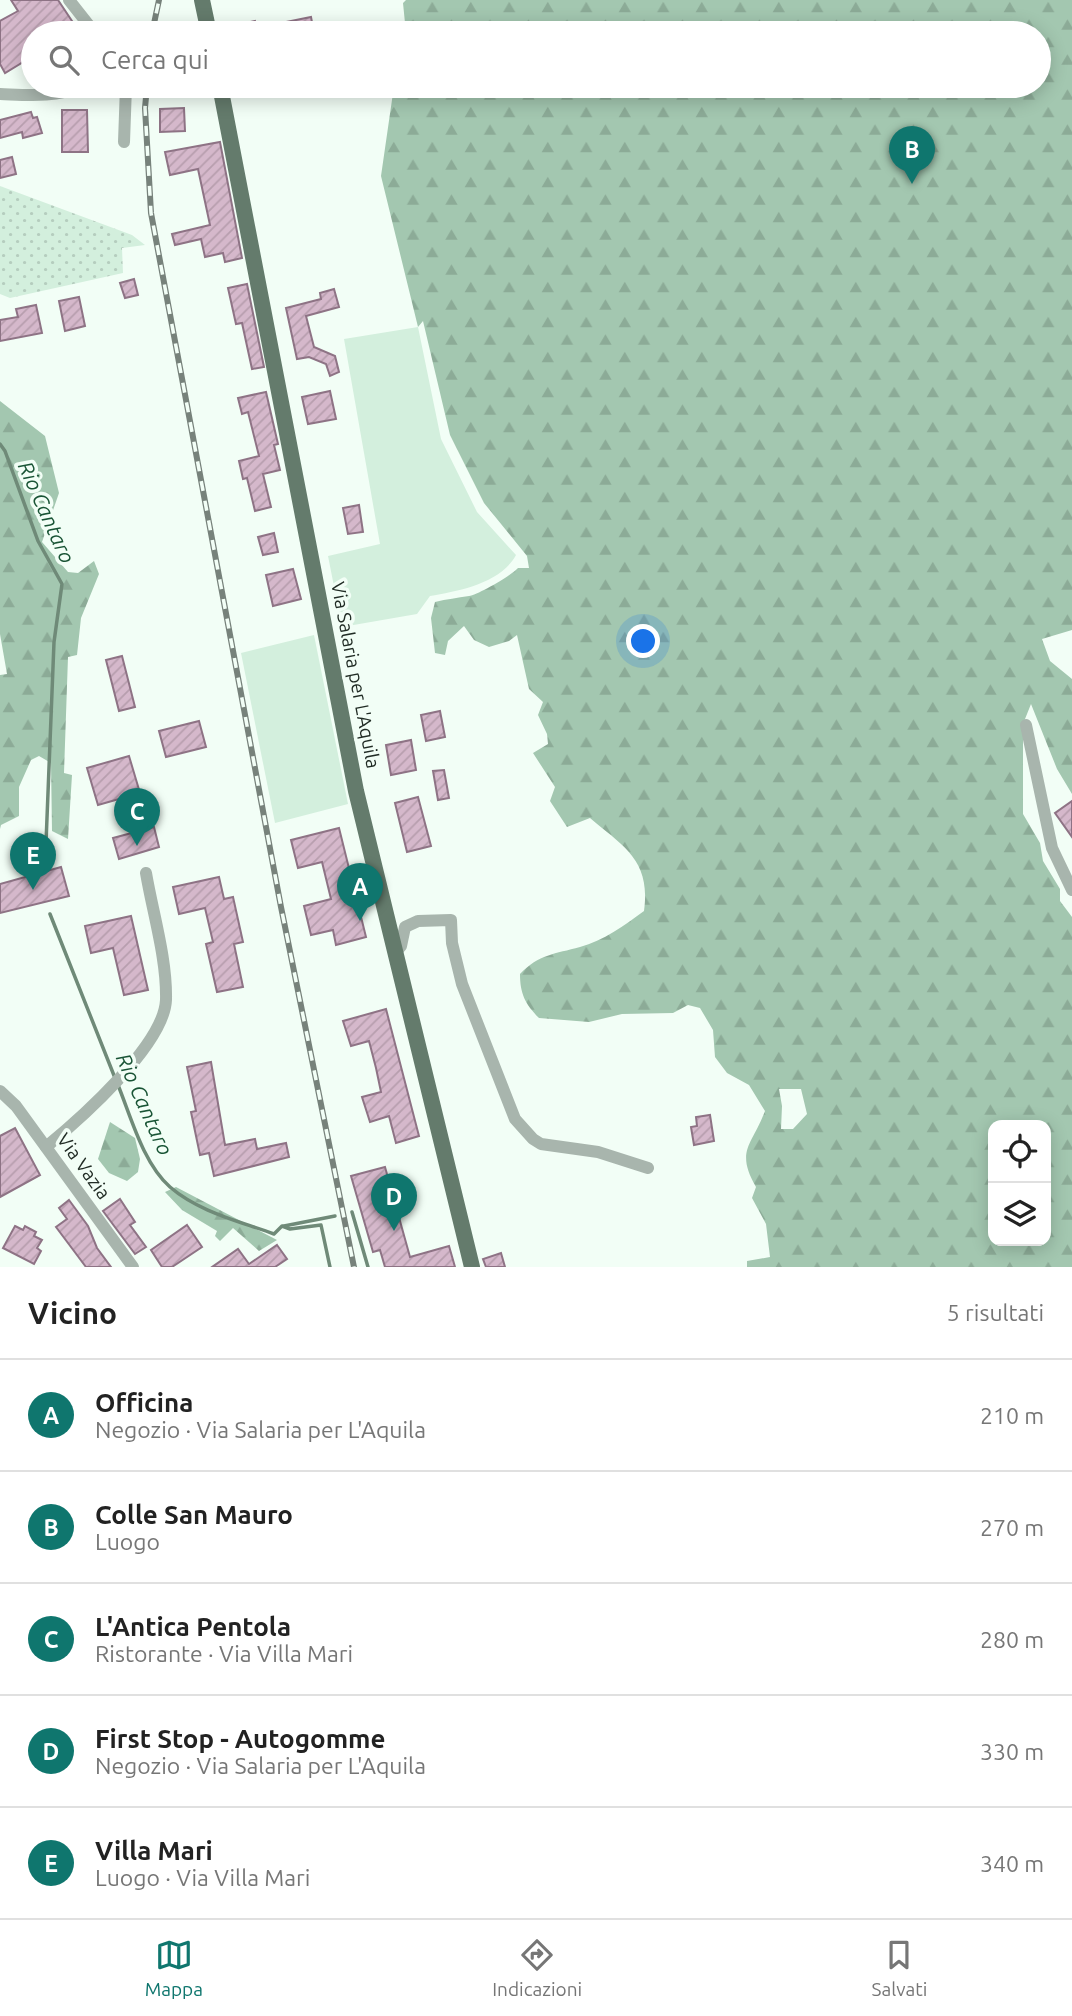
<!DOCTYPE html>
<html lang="it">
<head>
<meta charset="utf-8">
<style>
	body { margin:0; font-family:Ubuntu,sans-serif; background:#f6f6f6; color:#222 }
	.controls { position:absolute; right:21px; bottom:21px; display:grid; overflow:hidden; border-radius:14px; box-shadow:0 4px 18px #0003 }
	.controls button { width:63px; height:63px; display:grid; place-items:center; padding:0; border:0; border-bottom:2px solid #e0e0e0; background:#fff; color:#222; font:35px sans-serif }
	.you { position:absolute; left:644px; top:642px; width:24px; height:24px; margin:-18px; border:5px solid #fff; border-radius:50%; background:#1a73e8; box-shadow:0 0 0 10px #1a73e833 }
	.badge { display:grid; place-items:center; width:46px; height:46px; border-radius:50%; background:#0f766e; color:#fff; font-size:23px; font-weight:700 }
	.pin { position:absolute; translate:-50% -58px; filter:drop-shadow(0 2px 4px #0008) }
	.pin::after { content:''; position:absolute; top:37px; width:24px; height:21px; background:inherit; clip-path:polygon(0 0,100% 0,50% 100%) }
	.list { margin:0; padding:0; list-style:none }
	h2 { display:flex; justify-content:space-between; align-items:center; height:91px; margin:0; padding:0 28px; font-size:30px }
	h2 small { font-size:23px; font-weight:400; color:#767676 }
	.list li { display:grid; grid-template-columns:46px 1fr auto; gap:21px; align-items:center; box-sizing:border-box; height:112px; padding:0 28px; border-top:2px solid #e0e0e0 }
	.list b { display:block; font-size:26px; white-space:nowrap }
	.list p { margin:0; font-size:23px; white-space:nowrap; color:#767676 }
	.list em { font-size:23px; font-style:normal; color:#767676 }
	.icon { flex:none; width:38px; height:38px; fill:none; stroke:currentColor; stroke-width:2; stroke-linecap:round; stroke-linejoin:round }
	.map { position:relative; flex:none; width:1072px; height:1267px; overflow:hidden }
	.search { position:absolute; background:#fff; box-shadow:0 4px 18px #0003; left:21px; right:21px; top:21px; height:77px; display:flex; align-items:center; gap:18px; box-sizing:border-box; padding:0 24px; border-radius:38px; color:#767676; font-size:26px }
	.sheet { height:651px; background:#fff }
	nav { display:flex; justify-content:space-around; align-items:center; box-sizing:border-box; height:98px; border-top:2px solid #e0e0e0; background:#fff; font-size:19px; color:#767676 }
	nav a { display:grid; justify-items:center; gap:4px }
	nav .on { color:#0f766e }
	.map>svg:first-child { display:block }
	.grass { fill:#d3efdd }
	.forest { fill:url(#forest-firs); fill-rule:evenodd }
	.park { fill:url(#park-dots) }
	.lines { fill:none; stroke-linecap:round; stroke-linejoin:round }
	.stream { stroke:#6f8a78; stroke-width:3.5 }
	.building { fill:url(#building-hatch); stroke:#8e7385; stroke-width:2 }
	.minor { stroke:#a8b5ad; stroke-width:12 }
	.major { stroke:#647b6c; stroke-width:16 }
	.rail-casing { stroke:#77827b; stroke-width:6 }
	.rail { stroke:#f2fef6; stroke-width:3.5; stroke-dasharray:10; stroke-linecap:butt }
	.labels { text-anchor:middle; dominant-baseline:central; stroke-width:7; stroke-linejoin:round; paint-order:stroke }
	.street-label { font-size:19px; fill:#212c25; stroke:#f2fef6 }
	.water-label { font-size:21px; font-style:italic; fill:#195435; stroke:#f2fef6 }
</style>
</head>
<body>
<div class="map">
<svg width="1072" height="1267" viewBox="0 0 1072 1267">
	<defs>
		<pattern id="forest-firs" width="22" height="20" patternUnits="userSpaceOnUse" patternTransform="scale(1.75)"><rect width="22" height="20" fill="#a3c7b0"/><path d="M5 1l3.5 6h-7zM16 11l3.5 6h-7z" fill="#8cab97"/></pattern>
		<pattern id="park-dots" width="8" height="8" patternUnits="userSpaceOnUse" patternTransform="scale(1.75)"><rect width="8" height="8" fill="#d3efdd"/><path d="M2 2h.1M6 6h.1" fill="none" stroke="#b5cdbe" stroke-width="1.8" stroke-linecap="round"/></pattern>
		<pattern id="building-hatch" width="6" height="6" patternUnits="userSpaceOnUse" patternTransform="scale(1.75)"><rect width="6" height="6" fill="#d5b8cb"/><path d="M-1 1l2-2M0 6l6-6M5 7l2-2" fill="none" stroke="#b79eae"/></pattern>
	</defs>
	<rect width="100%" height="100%" fill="#f2fef6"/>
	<!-- grass -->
	<g class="grass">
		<path d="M418,327l23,112 36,73 39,43c-15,28 -57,36 -86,41l-13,18 -75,13 -14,-71 52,-12 -36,-205z"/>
		<polygon points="314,635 348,804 275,823 241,653"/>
	</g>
	<!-- forest -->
	<g class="forest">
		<path d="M406,0h666v630l-30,9 8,22 22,18v115l-15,-25 -26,-65 -8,20v90l17,29 3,18 17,28v12l12,16v350h-325v-6l23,-4 -4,-33 -14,-26 4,-11c-21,-37 -4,-41 9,-76l-16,-26 -22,-12 -12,-16 -2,-27 -13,-22 -12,-3 -15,8 -51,1 -33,8 -50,-4c-14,-14 -19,-25 -19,-44 19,-20 35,-20 60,-27 23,-6 45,-22 64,-36 7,-51 -20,-64 -54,-93l-23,9 -17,-26 5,-14 -22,-34 15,-9 -1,-10 -9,-19 5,-13 -14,-13 -12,-54 -8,6 -20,6 -15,-7 -10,-14 -16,15 -3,14 -10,-2 -4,-35 4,-16c12,-3 22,-4 34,-6 9,-1 43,-21 49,-28h11l-2,-12 -43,-53 -34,-68 -27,-114 -5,6 -37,-151 13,-90h645v-53h-633l-3,-30zM779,1089h22l6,25 -14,15h-12l1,-23zM993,1125h53v116h-53z"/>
		<polygon points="0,401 45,436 59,493 42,542 68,572 78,573 94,561 99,574 81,618 77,655 68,657 64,773 72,775 68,839 52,831 51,763 39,756 31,760 19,787 19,816 1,825 0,829 0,675 7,674 0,634"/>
		<polygon points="110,1122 135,1138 140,1159 138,1172 127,1181 109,1173 98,1159"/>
		<polygon points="176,1187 277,1240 259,1251 233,1228 220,1241 215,1236 217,1231 182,1210 165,1192"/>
	</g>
	<!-- park -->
	<polygon class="park" points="0,186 132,235 145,245 122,248 123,273 10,298 0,294"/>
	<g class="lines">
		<!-- stream -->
		<g class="stream">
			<polyline points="0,444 5,451 38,541 62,584 54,642 46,843"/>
			<polyline points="50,914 115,1078"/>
			<path d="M118,1085c13,32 25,78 52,102 29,25 69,34 104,47l8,-8 8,3 31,-4 9,42"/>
			<polyline points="352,1212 368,1267"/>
			<polyline points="284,1226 335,1216"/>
		</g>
	</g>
	<!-- building -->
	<g class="building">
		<polygon points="11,0 58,0 80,33 33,33 33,56 5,73 0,64 0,21 18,11"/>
		<polygon points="311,17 314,33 289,33 286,22"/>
		<polygon points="255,21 258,33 219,33 219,29"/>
		<polygon points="184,108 185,131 160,132 160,109"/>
		<polygon points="62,110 87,110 88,152 62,152"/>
		<polygon points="31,112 33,118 37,117 42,133 23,138 22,132 0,138 0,120"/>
		<polygon points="220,142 242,258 225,262 223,253 205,257 201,239 175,245 172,234 210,225 198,169 170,175 165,152"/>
		<polygon points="12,157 16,174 0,178 0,160"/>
		<polygon points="134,279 138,295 125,298 120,283"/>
		<polygon points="247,284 264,367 252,369 242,323 236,324 228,288"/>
		<polygon points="334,289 339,307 306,316 314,347 335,356 339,372 330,376 326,364 309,357 297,359 286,308 321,299 320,293"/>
		<polygon points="79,297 85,326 65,331 59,301"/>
		<polygon points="36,305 42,333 0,341 0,320 18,317 16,309"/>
		<polygon points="330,391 336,419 308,424 302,397"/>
		<polygon points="266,392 278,444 274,445 280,470 263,474 271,507 255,511 247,478 243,479 239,461 259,456 248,412 242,414 238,398"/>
		<polygon points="359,505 363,532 348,534 343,508"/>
		<polygon points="274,533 278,552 263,555 258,537"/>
		<polygon points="293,569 301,599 273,606 266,575"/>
		<polygon points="122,656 135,707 119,711 106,660"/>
		<polygon points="440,711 445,737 426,741 421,715"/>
		<polygon points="199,721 206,747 166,757 159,731"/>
		<polygon points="411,740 416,770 391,775 386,745"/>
		<polygon points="129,756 140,793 98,805 87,768"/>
		<polygon points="444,770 449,798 438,800 433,771"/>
		<polygon points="418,797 431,846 407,852 395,803"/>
		<polygon points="1072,801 1072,837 1055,813"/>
		<polygon points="154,827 159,847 119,859 113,838"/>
		<polygon points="339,828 366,937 336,945 333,930 311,935 304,906 331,899 322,862 298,868 291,840"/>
		<polygon points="61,867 69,896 0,913 0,884"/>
		<polygon points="219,877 224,899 233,897 243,942 234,944 243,987 217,992 206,944 213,942 205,908 179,914 173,887"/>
		<polygon points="131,916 148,990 124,995 113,948 91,953 85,926"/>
		<polygon points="386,1009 419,1136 396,1143 389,1116 370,1122 362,1097 381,1092 376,1068 369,1041 351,1046 343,1021"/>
		<polygon points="211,1062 225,1145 255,1139 257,1149 286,1143 289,1157 214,1176 209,1153 200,1155 191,1112 196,1111 187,1067"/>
		<polygon points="710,1115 714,1141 694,1145 691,1127 697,1126 696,1117"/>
		<polygon points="15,1128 40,1175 0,1197 0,1136"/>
		<polygon points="385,1167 410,1257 449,1246 455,1267 385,1267 380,1250 373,1252 351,1176"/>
		<polygon points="120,1199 135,1222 130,1225 146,1247 135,1254 103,1211"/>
		<polygon points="69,1200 88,1226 97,1248 111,1267 86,1267 56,1227 67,1219 59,1208"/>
		<polygon points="187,1225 202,1247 172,1267 162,1267 151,1250"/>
		<polygon points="15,1226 23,1230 25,1226 36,1232 34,1236 42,1240 37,1248 41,1251 34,1264 3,1248"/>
		<polygon points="277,1245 287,1259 275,1267 212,1267 238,1249 249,1264"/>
		<polygon points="501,1253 505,1267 486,1267 483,1259"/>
	</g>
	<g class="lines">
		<!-- minor -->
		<g class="minor">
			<polyline points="69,0 95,33"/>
			<path d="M0,94c28,1 55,4 81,-8"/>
			<polyline points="124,142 126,86"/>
			<polyline points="1026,725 1052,848 1072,890"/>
			<polyline points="394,954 401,946 405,927 418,921 451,920 452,943 462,984 515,1119 533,1139 541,1144 598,1152 648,1168"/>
			<polyline points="0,1091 16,1106 133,1267"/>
			<path d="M46,1147c34,-28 118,-102 120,-147 1,-41 -13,-86 -20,-127"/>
		</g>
		<!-- major -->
		<g class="major">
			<polyline points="202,0 209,33"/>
			<polyline points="220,86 356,791 472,1267"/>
		</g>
		<!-- rail casing -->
		<g class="rail-casing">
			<g id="rail">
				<polyline points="152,33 159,0"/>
				<polyline points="147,86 145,108 151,213 281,907 354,1267"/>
			</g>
		</g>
		<!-- rail -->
		<use href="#rail" class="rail"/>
	</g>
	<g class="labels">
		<!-- street labels -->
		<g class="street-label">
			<text transform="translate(356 675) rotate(79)">Via Salaria per L'Aquila</text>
			<text transform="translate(84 1166) rotate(54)">Via Vazia</text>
		</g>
		<!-- water labels -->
		<g class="water-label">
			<text transform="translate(47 512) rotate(66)">Rio Cantaro</text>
			<text transform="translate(145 1104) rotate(66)">Rio Cantaro</text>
		</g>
	</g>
</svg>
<div class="controls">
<button><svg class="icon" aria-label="locate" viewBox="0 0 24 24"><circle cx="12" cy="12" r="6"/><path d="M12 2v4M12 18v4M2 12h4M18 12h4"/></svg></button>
<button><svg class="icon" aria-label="layers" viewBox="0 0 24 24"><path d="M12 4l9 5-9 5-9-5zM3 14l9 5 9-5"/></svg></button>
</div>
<div class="you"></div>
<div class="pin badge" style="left:360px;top:921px">A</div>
<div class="pin badge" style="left:912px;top:184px">B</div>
<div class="pin badge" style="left:137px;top:846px">C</div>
<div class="pin badge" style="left:394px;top:1231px">D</div>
<div class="pin badge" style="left:33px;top:890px">E</div>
<div class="search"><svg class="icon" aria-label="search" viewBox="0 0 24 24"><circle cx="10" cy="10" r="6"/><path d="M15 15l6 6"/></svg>Cerca qui</div>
</div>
<section class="sheet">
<h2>Vicino<small>5 risultati</small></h2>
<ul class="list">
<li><span class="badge">A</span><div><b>Officina</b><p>Negozio · Via Salaria per L'Aquila</p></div><em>210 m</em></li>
<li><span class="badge">B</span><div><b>Colle San Mauro</b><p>Luogo</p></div><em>270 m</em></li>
<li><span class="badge">C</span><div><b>L'Antica Pentola</b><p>Ristorante · Via Villa Mari</p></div><em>280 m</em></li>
<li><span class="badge">D</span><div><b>First Stop - Autogomme</b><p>Negozio · Via Salaria per L'Aquila</p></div><em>330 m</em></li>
<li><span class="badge">E</span><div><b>Villa Mari</b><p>Luogo · Via Villa Mari</p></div><em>340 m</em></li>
</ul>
</section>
<nav>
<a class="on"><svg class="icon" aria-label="map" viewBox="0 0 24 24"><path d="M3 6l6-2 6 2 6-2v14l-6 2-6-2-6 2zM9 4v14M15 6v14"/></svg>Mappa</a>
<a><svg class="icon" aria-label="directions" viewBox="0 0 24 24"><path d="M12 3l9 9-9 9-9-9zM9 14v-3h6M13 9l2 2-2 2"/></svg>Indicazioni</a>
<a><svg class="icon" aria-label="saved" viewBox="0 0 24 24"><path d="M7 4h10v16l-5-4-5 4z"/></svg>Salvati</a>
</nav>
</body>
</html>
